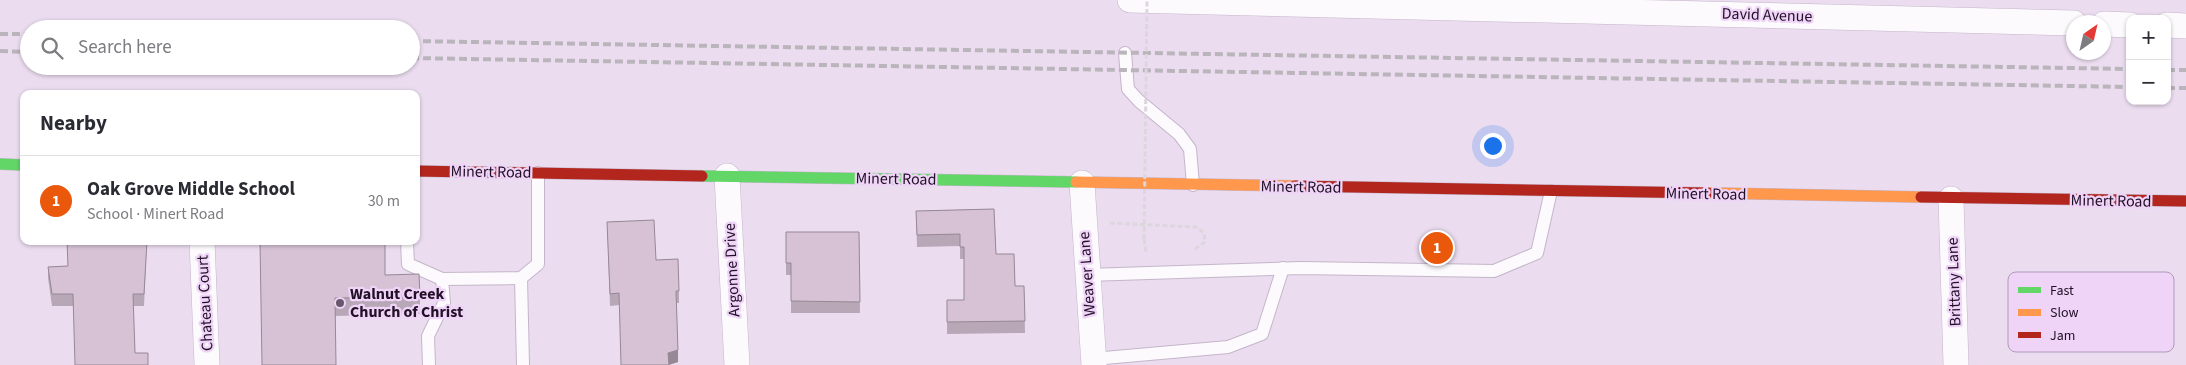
<!DOCTYPE html>
<html lang="en">
<head>
<meta charset="utf-8">
<style>
	body { margin:0; font-family:"Source Sans 3",sans-serif; background:#f2f2f3; color:#2b2b33 }
	.controls { position:absolute; right:15px; top:15px; display:grid; overflow:hidden; border-radius:10px; box-shadow:0 1px 4px #0004 }
	.controls button { width:45px; height:45px; display:grid; place-items:center; padding:0; border:0; border-bottom:1px solid #e1e1e2; background:#fff; color:#2b2b33; font:25px sans-serif }
	.compass { position:absolute; left:2066px; top:15px; width:45px; height:45px; border-radius:50%; background:#fff; box-shadow:0 1px 4px #0004; rotate:34deg }
	.you { position:absolute; left:1492px; top:145px; width:18px; height:18px; margin:-12px; border:4px solid #fff; border-radius:50%; background:#1a73e8; box-shadow:0 0 0 8px #1a73e833 }
	.badge { display:grid; place-items:center; width:32px; height:32px; border-radius:50%; background:#ea580c; color:#fff; font-size:16px; font-weight:700 }
	.pin { position:absolute; translate:-50% -50%; border:2px solid #fff; box-shadow:0 1px 5px #0006 }
	.list { margin:0; padding:0; list-style:none }
	h2 { display:flex; justify-content:space-between; align-items:center; height:65px; margin:0; padding:0 20px; font-size:21px }
	h2 small { font-size:16px; font-weight:400; color:#7c7c81 }
	.list li { display:grid; grid-template-columns:32px 1fr auto; gap:15px; align-items:center; box-sizing:border-box; height:90px; padding:0 20px; border-top:1px solid #e1e1e2 }
	.list b { display:block; font-size:19px; white-space:nowrap }
	.list p { margin:0; font-size:16px; white-space:nowrap; color:#7c7c81 }
	.list em { font-size:16px; font-style:normal; color:#7c7c81 }
	.icon { flex:none; width:28px; height:28px; fill:none; stroke:currentColor; stroke-width:2; stroke-linecap:round; stroke-linejoin:round }
	.map { position:relative; flex:none; width:2186px; height:365px; overflow:hidden }
	.search { position:absolute; background:#fff; box-shadow:0 1px 4px #0004; left:20px; top:20px; width:400px; height:55px; display:flex; align-items:center; gap:12px; box-sizing:border-box; padding:0 18px; border-radius:28px; color:#7c7c81; font-size:19px }
	.panel { position:absolute; background:#fff; box-shadow:0 1px 4px #0004; left:20px; top:90px; width:400px; height:155px; border-radius:10px }
	.map>svg:first-child { display:block }
	.lines { fill:none; stroke-linecap:round; stroke-linejoin:round }
	.lane-casing { stroke:#c4b6ca; stroke-width:14 }
	.street-casing { stroke:#c4b6ca; stroke-width:26 }
	.fast-casing { stroke:#c4b6ca; stroke-width:12 }
	.slow-casing { stroke:#c4b6ca; stroke-width:12 }
	.jam-casing { stroke:#c4b6ca; stroke-width:12 }
	.path { stroke:#dcd6dd; stroke-width:3; stroke-dasharray:5 2.5; stroke-linecap:butt }
	.lane { stroke:#fcfafd; stroke-width:12 }
	.street { stroke:#fcfafd; stroke-width:25 }
	.fast { stroke:#63d668; stroke-width:11 }
	.slow { stroke:#ff974d; stroke-width:11 }
	.jam { stroke:#b3261e; stroke-width:11 }
	.rail { stroke:#bab5bb; stroke-width:4; stroke-dasharray:8 4; stroke-linecap:butt }
	.path-bridge { stroke:#dcd6dd; stroke-width:3; stroke-dasharray:5 2.5; stroke-linecap:butt }
	.wall { fill:#b8a7b6 }
	.shaded-wall { fill:#968894 }
	.building { fill:#d6c2d4; stroke:#968894 }
	.poi-dot { fill:#68576d; stroke:#efd4f8; stroke-width:2 }
	.labels { text-anchor:middle; dominant-baseline:central; stroke-width:4.5; stroke-linejoin:round; paint-order:stroke }
	.street-label { font-size:16px; fill:#211026; stroke:#efd4f8 }
	.poi-label { font-size:16px; font-weight:bold; fill:#211026; stroke:#efd4f8; text-anchor:start }
	.key { fill:#efd4f8; stroke:#b199b9; stroke-width:1 }
	.key-label { font-size:14px; fill:#211026 }
</style>
</head>
<body>
<div class="map">
<svg width="2186" height="365" viewBox="0 0 2186 365">
	<rect width="100%" height="100%" fill="#ebdcf0"/>
	<g class="lines">
		<!-- lane casing -->
		<g class="lane-casing">
			<g id="lane">
				<polyline points="1125,53 1128,89 1139,101 1179,134 1190,149 1193,185"/>
				<polyline points="407,241 408,264 442,279 521,278 538,264 538,173"/>
				<polyline points="1087,275 1301,268 1494,271 1537,253 1551,191"/>
				<polyline points="521,278 523,365"/>
				<polyline points="1093,359 1228,347 1262,334 1283,268"/>
				<polyline points="429,365 428,336 444,303 442,279"/>
			</g>
		</g>
		<!-- street casing -->
		<g class="street-casing">
			<g id="street">
				<polyline points="1130,0 2074,23"/>
				<polyline points="2104,24 2130,25"/>
				<polyline points="2167,25 2186,26"/>
				<polyline points="727,176 737,365"/>
				<polyline points="1082,183 1094,365"/>
				<polyline points="1951,199 1956,365"/>
				<polyline points="202,241 207,365"/>
			</g>
		</g>
		<!-- fast casing -->
		<g class="fast-casing">
			<g id="fast">
				<polyline points="0,164 24,165"/>
				<polyline points="702,176 1076,182"/>
			</g>
		</g>
		<!-- slow casing -->
		<g class="slow-casing">
			<g id="slow">
				<polyline points="1076,182 1295,186"/>
				<polyline points="1708,193 1921,197"/>
			</g>
		</g>
		<!-- jam casing -->
		<g class="jam-casing">
			<g id="jam">
				<polyline points="416,171 702,176"/>
				<polyline points="1295,186 1708,193"/>
				<polyline points="1921,197 2186,201"/>
			</g>
		</g>
		<!-- path -->
		<g class="path">
			<polyline points="1110,223 1196,227 1204,233 1205,242 1195,249"/>
			<polyline points="1144,239 1146,252 1148,252"/>
		</g>
		<!-- lane -->
		<use href="#lane" class="lane"/>
		<!-- street -->
		<use href="#street" class="street"/>
		<!-- fast -->
		<use href="#fast" class="fast"/>
		<!-- slow -->
		<use href="#slow" class="slow"/>
		<!-- jam -->
		<use href="#jam" class="jam"/>
		<!-- rail -->
		<g class="rail">
			<polyline points="0,34 29,34"/>
			<polyline points="411,41 2130,69"/>
			<polyline points="0,51 29,52"/>
			<polyline points="411,58 2130,87"/>
			<polyline points="2167,70 2186,70"/>
			<polyline points="2167,88 2186,88"/>
		</g>
		<!-- path-bridge -->
		<polyline class="path-bridge" points="1144,239 1147,0"/>
	</g>
	<!-- wall -->
	<g class="wall">
		<polygon points="994,209 996,254 1015,286 1024,286 1025,333 947,334 947,300 964,300 964,259 960,259 960,246 917,247 916,211"/>
		<polygon points="607,222 656,260 679,291 679,303 676,303 678,362 669,365 619,305 610,306"/>
		<polygon points="786,232 859,232 860,313 791,313 791,275 786,275"/>
		<polygon points="67,241 147,241 144,306 133,306 135,353 148,365 73,306 52,306 48,278 48,267 68,266"/>
		<polygon points="259,241 385,275 420,297 420,314 335,316"/>
	</g>
	<!-- shaded-wall -->
	<polygon class="shaded-wall" points="678,350 678,362 668,365 668,353"/>
	<!-- building -->
	<g class="building">
		<polygon points="994,209 996,254 1014,254 1015,286 1024,286 1025,321 947,322 947,300 964,300 964,247 960,247 960,234 917,235 916,211"/>
		<polygon points="654,220 656,260 678,259 679,291 676,291 678,350 668,353 669,365 621,365 619,293 610,294 607,222"/>
		<polygon points="786,232 859,232 860,302 791,301 791,263 786,263"/>
		<polygon points="67,241 147,241 144,294 133,294 135,353 148,353 148,365 75,365 73,294 52,294 48,267 68,266"/>
		<polygon points="260,241 385,241 385,275 419,274 420,297 335,298 336,365 262,365"/>
	</g>
	<!-- markers -->
	<circle class="poi-dot" cx="340" cy="303" r="5"/>
	<g class="labels">
		<!-- street labels -->
		<g class="street-label">
			<text transform="translate(1767 15) rotate(2)">David Avenue</text>
			<text transform="translate(491 172) rotate(1)">Minert Road</text>
			<text transform="translate(896 179) rotate(1)">Minert Road</text>
			<text transform="translate(1301 187) rotate(1)">Minert Road</text>
			<text transform="translate(1706 194) rotate(1)">Minert Road</text>
			<text transform="translate(2111 201) rotate(1)">Minert Road</text>
			<text transform="translate(732 270) rotate(-93)">Argonne Drive</text>
			<text transform="translate(1087 274) rotate(-94)">Weaver Lane</text>
			<text transform="translate(1954 282) rotate(-92)">Brittany Lane</text>
			<text transform="translate(205 303) rotate(-93)">Chateau Court</text>
		</g>
		<!-- poi labels -->
		<g class="poi-label">
			<text x="350" y="294">Walnut Creek<tspan x="350" dy="18">Church of Christ</tspan></text>
		</g>
	</g>
	<!-- legend -->
	<rect x="2008" y="272" width="166" height="80" rx="8" class="key"/>
	<rect x="2018" y="287" width="23" height="6" fill="#63d668"/>
	<rect x="2018" y="309" width="23" height="7" fill="#ff974d"/>
	<rect x="2018" y="332" width="23" height="6" fill="#b3261e"/>
	<g class="key-label">
		<text x="2050" y="295">Fast</text>
		<text x="2050" y="317">Slow</text>
		<text x="2050" y="340">Jam</text>
	</g>
</svg>
<div class="controls">
<button>+</button>
<button>−</button>
</div>
<svg class="compass" viewBox="-18 -18 36 36"><path d="M0-13l5 13h-10z" fill="#e53935"/><path d="M0 13l5-13h-10z" fill="#7c7c81"/></svg>
<div class="you"></div>
<div class="pin badge" style="left:1437px;top:248px">1</div>
<div class="search"><svg class="icon" aria-label="search" viewBox="0 0 24 24"><circle cx="10" cy="10" r="6"/><path d="M15 15l6 6"/></svg>Search here</div>
<section class="panel">
<h2>Nearby<small></small></h2>
<ul class="list">
<li><span class="badge">1</span><div><b>Oak Grove Middle School</b><p>School · Minert Road</p></div><em>30 m</em></li>
</ul>
</section>
</div>
</body>
</html>
